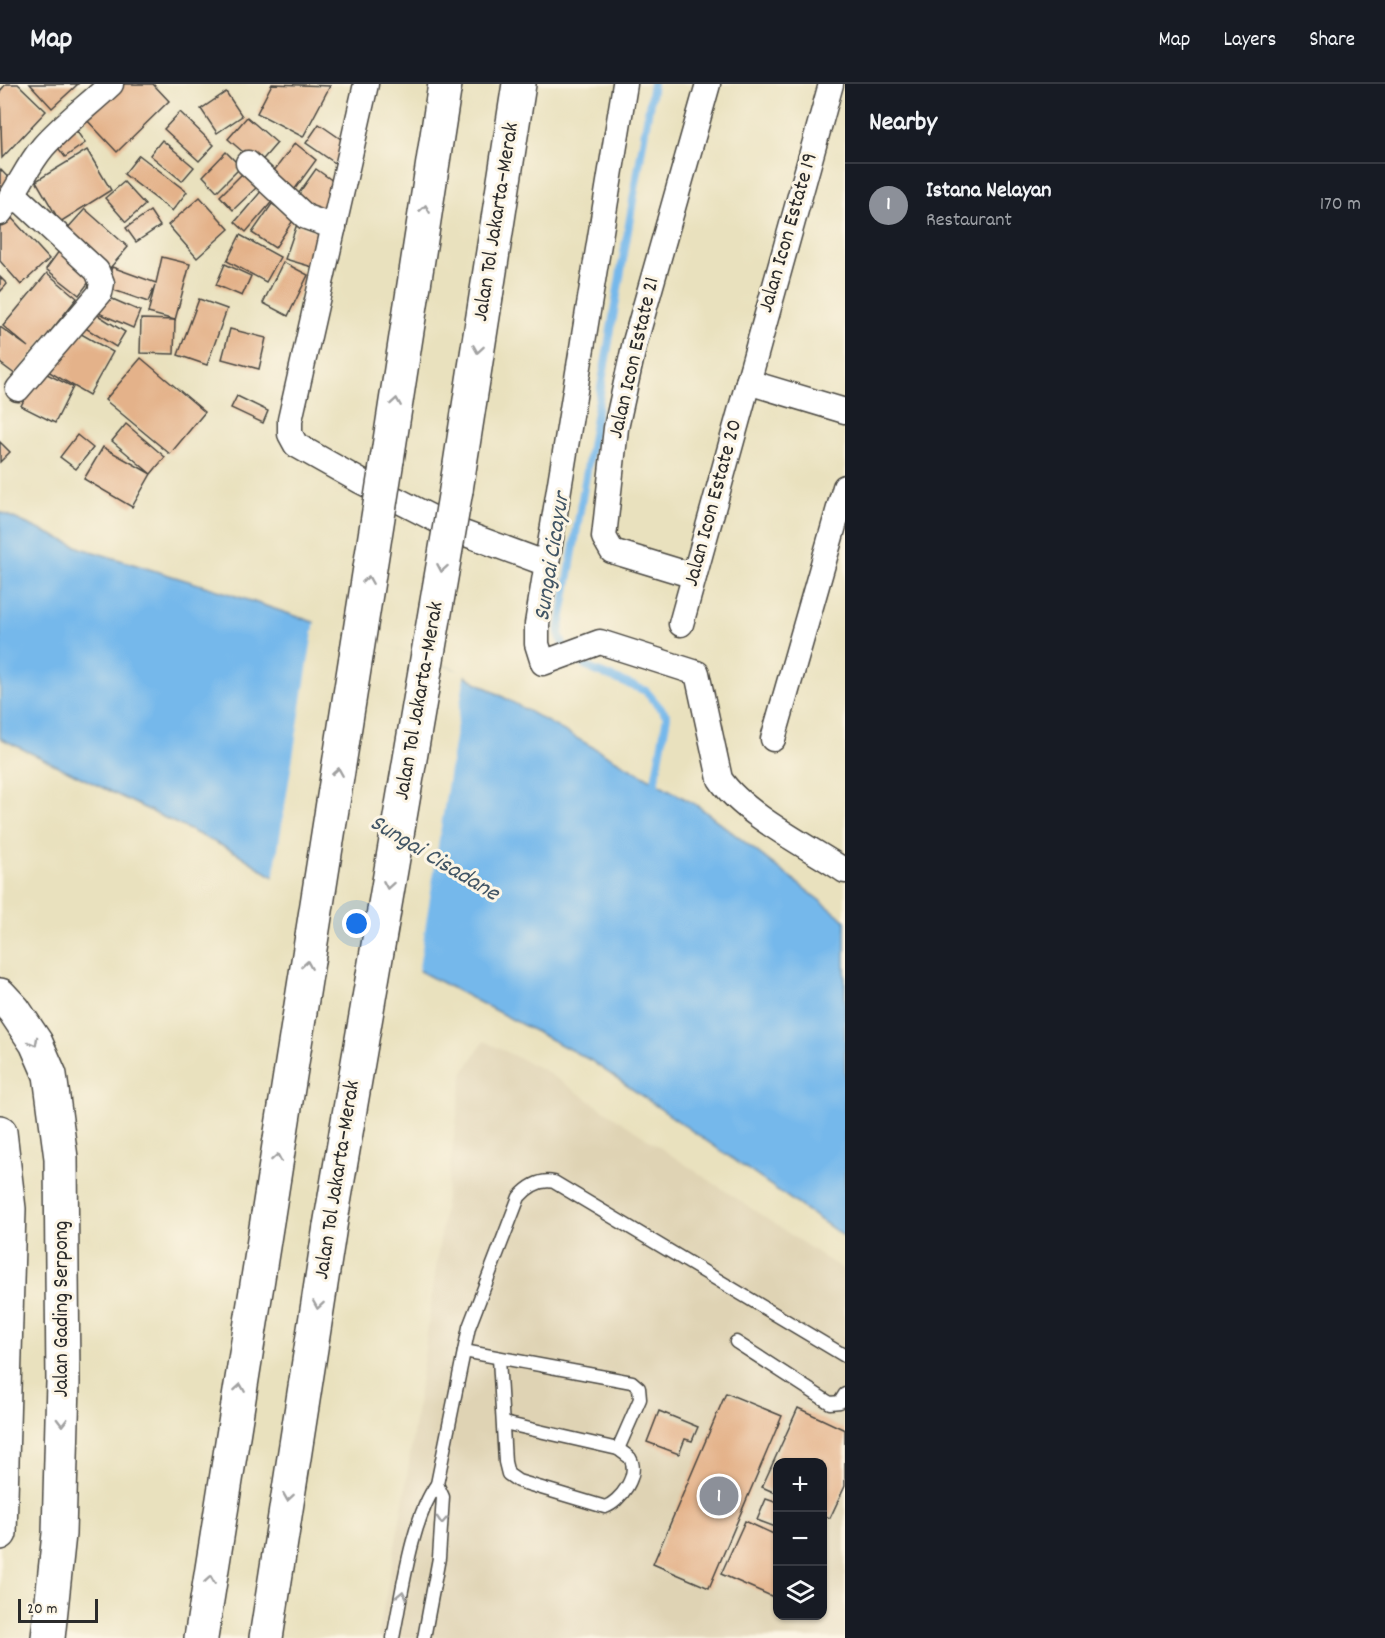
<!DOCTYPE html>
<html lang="en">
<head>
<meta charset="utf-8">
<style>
	body { margin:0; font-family:Dekko,sans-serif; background:#242831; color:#f1f3f6 }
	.controls { position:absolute; right:18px; bottom:18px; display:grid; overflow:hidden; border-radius:12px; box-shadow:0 2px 4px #0004 }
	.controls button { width:54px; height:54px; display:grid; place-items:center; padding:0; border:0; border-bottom:2px solid #363941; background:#171b24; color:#f1f3f6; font:30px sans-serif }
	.scale { position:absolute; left:18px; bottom:15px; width:80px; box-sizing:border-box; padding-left:6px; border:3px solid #2b2b2b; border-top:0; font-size:16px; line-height:21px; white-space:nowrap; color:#2b2b2b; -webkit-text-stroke:4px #fcf5e5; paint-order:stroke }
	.you { position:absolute; left:357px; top:840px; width:21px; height:21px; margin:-15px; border:4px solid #fff; border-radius:50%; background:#1a73e8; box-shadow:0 0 0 9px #1a73e833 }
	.badge { display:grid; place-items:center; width:39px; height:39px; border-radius:50%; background:#8c9099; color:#fff; font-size:20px; font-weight:700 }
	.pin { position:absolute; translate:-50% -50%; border:3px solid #fff; box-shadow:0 2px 6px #0006 }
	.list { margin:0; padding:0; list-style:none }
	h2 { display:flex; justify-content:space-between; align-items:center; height:78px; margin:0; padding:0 24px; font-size:26px }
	h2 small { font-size:20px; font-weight:400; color:#9ea1a6 }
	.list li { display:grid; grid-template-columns:39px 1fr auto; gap:18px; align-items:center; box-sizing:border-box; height:84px; padding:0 24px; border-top:2px solid #363941 }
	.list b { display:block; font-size:22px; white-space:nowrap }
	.list p { margin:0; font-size:20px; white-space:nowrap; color:#9ea1a6 }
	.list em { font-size:20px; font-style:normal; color:#9ea1a6 }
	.icon { flex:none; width:33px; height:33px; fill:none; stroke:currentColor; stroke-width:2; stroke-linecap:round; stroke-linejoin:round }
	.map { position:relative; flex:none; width:845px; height:1554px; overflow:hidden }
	header { display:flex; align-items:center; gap:36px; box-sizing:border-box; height:84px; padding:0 30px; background:#171b24; border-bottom:2px solid #363941 }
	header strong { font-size:28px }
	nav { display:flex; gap:33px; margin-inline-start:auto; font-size:21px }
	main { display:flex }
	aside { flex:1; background:#171b24 }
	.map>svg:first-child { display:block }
	.built { fill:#dfd3b4; fill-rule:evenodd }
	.water { fill:#75b8eb; stroke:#50728b; stroke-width:1.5 }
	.pier { fill:#e9e1be }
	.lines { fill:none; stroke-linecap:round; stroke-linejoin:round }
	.stream { stroke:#75b8eb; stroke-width:8 }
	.building { fill:#e4b28a }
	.lane-casing { stroke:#484641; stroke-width:15 }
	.street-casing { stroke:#484641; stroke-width:27 }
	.primary-casing { stroke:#484641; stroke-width:36 }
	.highway-casing { stroke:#484641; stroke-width:36 }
	.lane { stroke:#fff; stroke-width:12 }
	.street { stroke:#fff; stroke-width:24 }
	.primary { stroke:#fff; stroke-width:33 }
	.highway { stroke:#fff; stroke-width:33 }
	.highway-bridge-casing { stroke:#484641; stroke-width:36; stroke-linecap:butt }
	.highway-bridge { stroke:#fff; stroke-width:33 }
	.oneway { stroke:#a0a0a0 }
	.labels { text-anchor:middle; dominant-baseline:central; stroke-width:6; stroke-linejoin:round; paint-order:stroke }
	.street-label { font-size:22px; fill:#2b2b2b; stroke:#fcf5e5 }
	.water-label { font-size:24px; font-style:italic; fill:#415565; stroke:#fcf5e5 }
</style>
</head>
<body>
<header>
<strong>Map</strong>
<nav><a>Map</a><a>Layers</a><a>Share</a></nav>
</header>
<main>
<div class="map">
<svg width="845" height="1554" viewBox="0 0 845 1554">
	<rect width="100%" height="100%" fill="#fcf5e5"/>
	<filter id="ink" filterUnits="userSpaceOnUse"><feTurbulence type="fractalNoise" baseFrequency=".0167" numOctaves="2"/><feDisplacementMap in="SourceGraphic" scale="12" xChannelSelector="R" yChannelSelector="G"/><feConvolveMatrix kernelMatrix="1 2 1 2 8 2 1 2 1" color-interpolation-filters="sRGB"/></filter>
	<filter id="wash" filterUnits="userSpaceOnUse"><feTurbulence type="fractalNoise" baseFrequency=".008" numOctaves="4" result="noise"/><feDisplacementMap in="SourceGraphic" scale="24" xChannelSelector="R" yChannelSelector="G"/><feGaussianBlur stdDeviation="1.35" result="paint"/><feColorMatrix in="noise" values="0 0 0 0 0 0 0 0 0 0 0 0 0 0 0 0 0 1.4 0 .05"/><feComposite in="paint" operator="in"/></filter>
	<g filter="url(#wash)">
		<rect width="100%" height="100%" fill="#e9e1be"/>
		<!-- built -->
		<path class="built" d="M484,957l60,29 301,201v367h-467l27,-146 58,-419zM778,1378h44v154h-44z"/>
		<!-- water -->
		<polygon class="water" points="0,428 81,464 224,508 453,585 698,722 845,836 845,1153 590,976 408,881 237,769 0,654"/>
		<!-- pier -->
		<polygon class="pier" points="315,536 465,589 418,890 273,796"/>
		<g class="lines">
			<!-- stream -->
			<polyline class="stream" points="653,0 559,549 565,567 593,586 646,607 667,632 653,708"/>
		</g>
		<g id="blocks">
			<!-- building -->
			<g class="building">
				<polygon points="6,0 18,0 46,27 2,74 0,7"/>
				<polygon points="30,0 78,0 52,24"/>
				<polygon points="120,0 153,0 169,17 117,68 85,34"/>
				<polygon points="272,0 330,2 303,53 257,29"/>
				<polygon points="226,8 242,32 217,49 201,25"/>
				<polygon points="180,28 214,61 199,77 164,45"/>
				<polygon points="247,33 277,59 258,81 228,55"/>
				<polygon points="319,40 348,60 335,79 306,59"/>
				<polygon points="73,42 85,59 65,73 53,57"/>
				<polygon points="162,56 194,83 182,97 150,71"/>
				<polygon points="295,59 316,76 292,109 270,92"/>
				<polygon points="87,66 111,106 60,138 36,97"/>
				<polygon points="226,68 241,83 217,107 203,92"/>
				<polygon points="139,71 187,108 172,127 124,90"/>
				<polygon points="0,85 17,103 0,120"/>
				<polygon points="316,85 340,102 319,133 294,116"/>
				<polygon points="243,89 257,103 233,126 220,112"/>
				<polygon points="124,98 145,121 126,138 105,114"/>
				<polygon points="263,105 275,114 246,148 235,138"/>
				<polygon points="200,113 229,145 197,174 168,141"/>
				<polygon points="272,120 294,135 275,164 252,149"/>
				<polygon points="85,125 128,163 110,184 66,146"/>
				<polygon points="150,127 160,142 136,158 126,144"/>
				<polygon points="8,130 49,175 21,201 0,177 0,137"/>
				<polygon points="297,140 327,150 316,184 285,175"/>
				<polygon points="240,151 280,173 266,198 227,177"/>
				<polygon points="62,163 96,189 79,211 46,185"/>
				<polygon points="162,173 190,180 175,236 148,229 155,201 148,218 105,203 112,183 156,199"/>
				<polygon points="283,178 308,191 288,232 263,219"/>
				<polygon points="225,180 251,192 242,212 216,201"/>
				<polygon points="47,189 77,214 16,291 0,279 0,243 28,263 3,242"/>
				<polygon points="0,193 7,200 0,208"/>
				<polygon points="101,210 140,227 133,244 94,227"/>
				<polygon points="199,215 227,225 207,281 178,271"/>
				<polygon points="88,225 125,248 116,263 79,240"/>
				<polygon points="141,235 175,236 174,270 140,269"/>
				<polygon points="69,243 113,268 89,311 46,286"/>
				<polygon points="230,245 266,254 259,285 222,275"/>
				<polygon points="141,274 205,328 170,370 105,316"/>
				<polygon points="39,286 73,303 55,339 21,322"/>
				<polygon points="237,312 268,327 263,339 231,324"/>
				<polygon points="126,340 165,373 151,390 132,423 84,395 103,363 151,390 112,357"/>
				<polygon points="77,351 93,364 76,385 60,373"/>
				<polygon points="0,358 10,368 0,378"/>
				<polygon points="726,1309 782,1332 709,1504 653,1480"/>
				<polygon points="798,1324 845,1346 845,1402 830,1434 822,1431 822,1378 778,1378 778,1410 762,1403"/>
				<polygon points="659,1327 698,1343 692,1357 685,1355 679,1370 647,1358"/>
				<polygon points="766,1415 778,1419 778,1444 757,1436"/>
				<polygon points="745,1437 778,1452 778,1515 721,1490"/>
			</g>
		</g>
	</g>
	<g filter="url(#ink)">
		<use href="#blocks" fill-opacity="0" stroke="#484641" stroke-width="1.5"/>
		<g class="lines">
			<!-- lane casing -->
			<g class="lane-casing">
				<g id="lane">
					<polyline points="736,1258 830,1319 840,1318 845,1310"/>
					<polyline points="464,1267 632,1298 639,1304 640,1315 618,1365"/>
					<path d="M499,1274l6,104 3,12 10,7 87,26c15,-5 35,-32 25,-49 -3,-3 -8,-6 -12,-9l-114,-26"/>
					<path d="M393,1554c9,-44 18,-118 44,-154l32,-157 50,-130c10,-11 21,-18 35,-15l291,174"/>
					<polyline points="424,1554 439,1474 443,1413 437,1400"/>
				</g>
			</g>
			<!-- street casing -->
			<g class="street-casing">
				<g id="street">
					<polyline points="366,0 290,336 290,350 296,361 360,397 458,447 547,480"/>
					<path d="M625,0l-88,540v20l6,19 57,-21 97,31 23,106c23,35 89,68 125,92"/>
					<polyline points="248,79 306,133 334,143"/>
					<polyline points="15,111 97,187 102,199 100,209 18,305"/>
					<path d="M0,129c17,-21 26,-46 43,-66 20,-23 46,-42 68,-63"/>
					<polyline points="748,298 845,327"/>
					<polyline points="694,492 612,467 604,453 616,344 635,258 708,0"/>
					<polyline points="681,540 831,0"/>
					<polyline points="773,655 845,403"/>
				</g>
			</g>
			<!-- primary casing -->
			<g class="primary-casing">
				<g id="primary">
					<polyline points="0,911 14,926 36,959 50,991 61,1074 63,1298 59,1450 48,1554"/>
					<polyline points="0,1048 9,1125 0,1449"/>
				</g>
			</g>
			<!-- highway casing -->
			<g class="highway-casing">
				<g id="highway">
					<polyline points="387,376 445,0"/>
					<polyline points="456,406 519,0"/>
					<polyline points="201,1554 268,1131"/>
					<polyline points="266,1554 330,1142"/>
				</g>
			</g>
			<!-- lane -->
			<use href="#lane" class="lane"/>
			<!-- street -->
			<use href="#street" class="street"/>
			<!-- primary -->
			<use href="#primary" class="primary"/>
			<!-- highway -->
			<use href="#highway" class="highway"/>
			<!-- highway-bridge casing -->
			<g class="highway-bridge-casing">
				<g id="highway-bridge">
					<polyline points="268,1131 387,376"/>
					<polyline points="330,1142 456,406"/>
				</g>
			</g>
			<!-- highway-bridge -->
			<use href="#highway-bridge" class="highway-bridge"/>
		</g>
		<!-- one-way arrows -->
		<defs><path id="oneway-chevron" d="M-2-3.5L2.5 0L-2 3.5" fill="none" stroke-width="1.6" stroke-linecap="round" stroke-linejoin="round" transform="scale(1.5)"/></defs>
		<g class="oneway">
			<use href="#oneway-chevron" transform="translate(425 125) rotate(-81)"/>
			<use href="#oneway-chevron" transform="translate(478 265) rotate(99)"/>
			<use href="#oneway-chevron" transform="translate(396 318) rotate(-81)"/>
			<use href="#oneway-chevron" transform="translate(442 484) rotate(100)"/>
			<use href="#oneway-chevron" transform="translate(368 496) rotate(-81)"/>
			<use href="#oneway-chevron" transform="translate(338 688) rotate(-81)"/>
			<use href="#oneway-chevron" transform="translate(388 801) rotate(100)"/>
			<use href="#oneway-chevron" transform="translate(307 881) rotate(-81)"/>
			<use href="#oneway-chevron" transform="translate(34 958) rotate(61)"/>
			<use href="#oneway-chevron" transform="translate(277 1074) rotate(-81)"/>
			<use href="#oneway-chevron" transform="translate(318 1221) rotate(99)"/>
			<use href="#oneway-chevron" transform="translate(240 1304) rotate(-81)"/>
			<use href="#oneway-chevron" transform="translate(62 1338) rotate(91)"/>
			<use href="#oneway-chevron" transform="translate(288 1413) rotate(99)"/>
			<use href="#oneway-chevron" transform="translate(442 1436) rotate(94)"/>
			<use href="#oneway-chevron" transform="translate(210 1496) rotate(-81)"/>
			<use href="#oneway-chevron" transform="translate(402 1511) rotate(-78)"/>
		</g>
	</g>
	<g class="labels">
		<!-- street labels -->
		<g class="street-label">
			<text transform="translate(497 138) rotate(-81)">Jalan Tol Jakarta–Merak</text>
			<text transform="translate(789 149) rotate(-74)">Jalan Icon Estate 19</text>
			<text transform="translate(635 274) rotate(-77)">Jalan Icon Estate 21</text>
			<text transform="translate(714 419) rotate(-75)">Jalan Icon Estate 20</text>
			<text transform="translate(420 617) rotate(-80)">Jalan Tol Jakarta–Merak</text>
			<text transform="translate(338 1096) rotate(-81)">Jalan Tol Jakarta–Merak</text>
			<text transform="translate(62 1225) rotate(-90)">Jalan Gading Serpong</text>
		</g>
		<!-- water labels -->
		<g class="water-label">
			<text transform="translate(553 473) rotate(-81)">Sungai Cicayur</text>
			<text transform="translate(434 775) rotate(31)">Sungai Cisadane</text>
		</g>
	</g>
</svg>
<div class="controls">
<button>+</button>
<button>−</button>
<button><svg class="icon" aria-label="layers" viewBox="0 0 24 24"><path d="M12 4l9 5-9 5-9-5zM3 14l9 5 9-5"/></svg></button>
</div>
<div class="scale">20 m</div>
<div class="you"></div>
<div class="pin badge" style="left:719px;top:1412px">1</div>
</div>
<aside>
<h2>Nearby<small></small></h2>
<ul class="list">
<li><span class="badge">1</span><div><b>Istana Nelayan</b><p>Restaurant</p></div><em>170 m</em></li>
</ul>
</aside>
</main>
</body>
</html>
